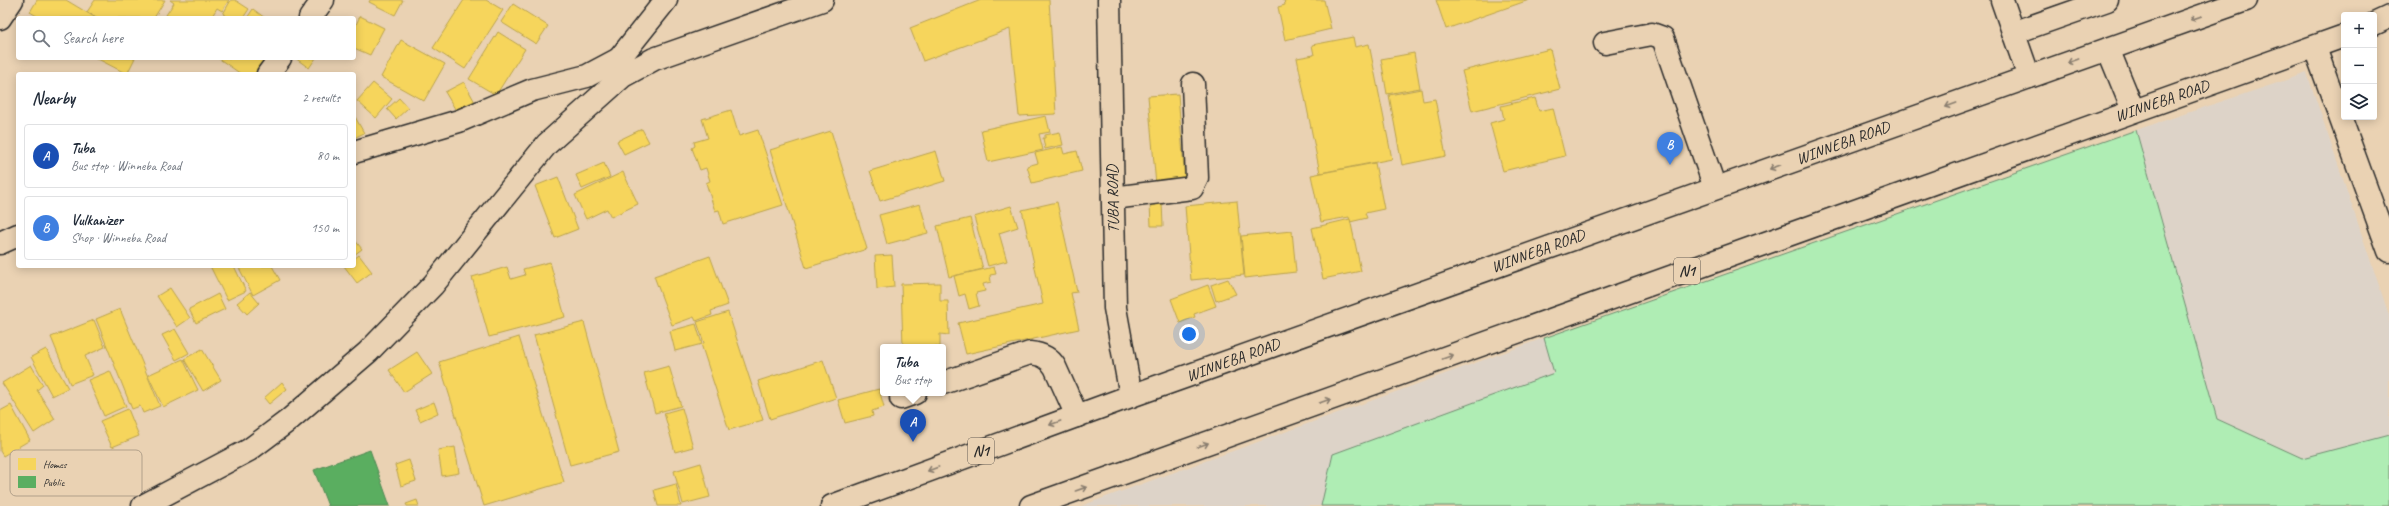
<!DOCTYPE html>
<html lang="en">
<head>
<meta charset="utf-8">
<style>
	body { margin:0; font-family:Caveat,sans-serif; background:#f6f6f7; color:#1f2937 }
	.controls { position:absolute; right:12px; top:12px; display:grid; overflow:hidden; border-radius:4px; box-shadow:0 2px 10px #0003 }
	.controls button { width:36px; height:36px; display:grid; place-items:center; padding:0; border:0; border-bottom:1px solid #e0e1e3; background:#fff; color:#1f2937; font:20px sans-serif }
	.you { position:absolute; left:1189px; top:334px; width:14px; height:14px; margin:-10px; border:3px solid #fff; border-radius:50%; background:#1a73e8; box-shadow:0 0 0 6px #1a73e833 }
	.badge { display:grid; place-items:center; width:26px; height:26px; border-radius:50%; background:#1f6fb2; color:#fff; font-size:13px; font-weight:700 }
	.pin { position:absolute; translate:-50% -33px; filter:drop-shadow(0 1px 2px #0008) }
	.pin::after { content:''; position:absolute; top:21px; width:14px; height:12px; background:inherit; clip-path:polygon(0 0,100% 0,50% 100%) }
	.popup { position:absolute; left:880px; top:344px; width:66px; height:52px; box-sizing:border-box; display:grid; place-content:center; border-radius:4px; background:#fff; filter:drop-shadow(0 1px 3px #0005); font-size:13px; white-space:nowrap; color:#747a83 }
	.popup b { font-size:15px; color:#1f2937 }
	.popup::after { content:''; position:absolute; left:50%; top:100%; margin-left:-8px; border:8px solid transparent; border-top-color:#fff }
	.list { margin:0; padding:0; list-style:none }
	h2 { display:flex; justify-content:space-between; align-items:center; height:52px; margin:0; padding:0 16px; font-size:17px }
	h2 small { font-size:13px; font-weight:400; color:#747a83 }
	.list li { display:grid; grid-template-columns:26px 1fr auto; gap:12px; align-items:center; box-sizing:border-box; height:64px; margin:0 8px 8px; padding:0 8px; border:1px solid #e0e1e3; border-radius:4px }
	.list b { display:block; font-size:15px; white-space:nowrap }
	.list p { margin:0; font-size:13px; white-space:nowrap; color:#747a83 }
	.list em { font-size:13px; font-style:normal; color:#747a83 }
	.icon { flex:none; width:22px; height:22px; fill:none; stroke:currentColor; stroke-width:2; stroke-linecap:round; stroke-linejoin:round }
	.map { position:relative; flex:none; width:2389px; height:506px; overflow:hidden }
	.search { position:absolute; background:#fff; box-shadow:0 2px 10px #0003; left:16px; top:16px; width:340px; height:44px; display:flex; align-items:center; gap:10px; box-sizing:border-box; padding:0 14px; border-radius:4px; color:#747a83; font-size:15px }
	.panel { position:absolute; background:#fff; box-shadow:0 2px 10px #0003; left:16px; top:72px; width:340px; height:196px; border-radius:4px }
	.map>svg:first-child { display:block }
	.built { fill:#ddd3c8 }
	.green { fill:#afedb4; stroke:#6d8c70 }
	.homes { fill:#f6d55c; stroke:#b9a24d }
	.public { fill:#5aae61; stroke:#4c8751 }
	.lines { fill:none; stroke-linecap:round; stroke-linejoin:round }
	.minor-casing { stroke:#2b2b2b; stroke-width:25 }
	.highway-casing { stroke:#2b2b2b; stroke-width:25 }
	.minor { stroke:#ead2b3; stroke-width:22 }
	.highway { stroke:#ead2b3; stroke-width:22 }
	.oneway { stroke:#8a7e6f }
	.labels { text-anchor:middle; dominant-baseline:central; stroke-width:4; stroke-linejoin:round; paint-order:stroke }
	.shield { fill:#ead2b3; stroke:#645d54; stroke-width:1 }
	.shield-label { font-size:15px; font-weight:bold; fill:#2b2b2b }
	.street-label { font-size:16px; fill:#2b2b2b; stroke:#ead2b3 }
	.key { fill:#ead2b3; stroke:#b1a08a; stroke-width:1 }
	.key-label { font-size:11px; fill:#2b2b2b }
</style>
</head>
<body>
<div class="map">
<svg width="2389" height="506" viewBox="0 0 2389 506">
	<rect width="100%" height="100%" fill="#ead2b3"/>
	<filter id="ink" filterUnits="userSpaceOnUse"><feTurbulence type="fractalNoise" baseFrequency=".025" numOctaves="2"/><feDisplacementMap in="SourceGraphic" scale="8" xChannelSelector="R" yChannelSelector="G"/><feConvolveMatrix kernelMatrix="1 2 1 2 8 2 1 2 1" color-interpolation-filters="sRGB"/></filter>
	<g filter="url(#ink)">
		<!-- built -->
		<g class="built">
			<polygon points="2307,73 2389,315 2389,435 2302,458 2217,419 2136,130"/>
			<polygon points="1544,338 1554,373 1333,454 1321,506 1081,506"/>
		</g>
		<!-- green -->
		<polygon class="green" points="2136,130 2217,419 2302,458 2389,435 2389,506 1321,506 1333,454 1554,373 1544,338"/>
		<!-- homes -->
		<g class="homes">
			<polygon points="37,0 66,0 96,18 40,18 30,12"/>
			<polygon points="95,0 165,0 154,18 98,18 87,12"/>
			<polygon points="170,0 229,0 222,11 217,8 211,18 172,18 166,15 174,3"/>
			<polygon points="231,0 235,0 249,9 243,18 230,18 223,14"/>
			<polygon points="370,0 403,0 395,15 369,2"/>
			<polygon points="464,0 486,0 503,10 465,69 433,48"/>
			<polygon points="981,0 1049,0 1056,114 1019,116 1010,29 923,61 910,28"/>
			<polygon points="1284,0 1324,0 1331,29 1285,40 1278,7 1285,5"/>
			<polygon points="1436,0 1529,0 1446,29"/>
			<polygon points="513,4 548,26 536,44 501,22"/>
			<polygon points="253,9 265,18 247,18"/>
			<polygon points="360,16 384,28 370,55 354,48 354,29"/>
			<polygon points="498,32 525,49 496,95 469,79"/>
			<polygon points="1353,37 1355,47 1369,44 1392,159 1320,173 1297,58 1314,55 1312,45"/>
			<polygon points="401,40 445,64 424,101 381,77"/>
			<polygon points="1550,49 1560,89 1472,111 1462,71"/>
			<polygon points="1414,53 1420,88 1387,94 1381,59"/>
			<polygon points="96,58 135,58 127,74"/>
			<polygon points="218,58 269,58 254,74 241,74"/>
			<polygon points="295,58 316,58 309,68"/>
			<polygon points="464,82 476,104 458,114 445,92"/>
			<polygon points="373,83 392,99 376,118 357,101"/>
			<polygon points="1421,89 1423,101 1435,99 1446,156 1402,165 1389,95"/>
			<polygon points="1178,94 1185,182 1156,185 1148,96"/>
			<polygon points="399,98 408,108 396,119 387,109"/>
			<polygon points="1535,98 1539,111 1553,108 1565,156 1503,171 1490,123 1504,119 1501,106"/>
			<polygon points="731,110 739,136 758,130 783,205 723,224 719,210 715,211 706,183 710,181 706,168 700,170 692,148 695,146 694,142 708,138 702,119"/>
			<polygon points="354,115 364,133 354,138"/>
			<polygon points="1046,116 1050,132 1039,134 1043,150 988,162 981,130"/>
			<polygon points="642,129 649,142 624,154 617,141"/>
			<polygon points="831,131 867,249 806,268 770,150"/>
			<polygon points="1060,132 1063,145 1045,149 1043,138 1045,138 1045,135"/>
			<polygon points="1062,147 1064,154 1077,151 1082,171 1032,183 1027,166 1038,163 1035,153"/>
			<polygon points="936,151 945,181 880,201 870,171"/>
			<polygon points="604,163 610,177 582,189 576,175"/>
			<polygon points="1375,163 1384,209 1365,213 1367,218 1350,222 1349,217 1321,222 1311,175"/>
			<polygon points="623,172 638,204 611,217 607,209 586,219 575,195"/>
			<polygon points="558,177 578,229 555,238 535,186"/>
			<polygon points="1237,201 1244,275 1191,280 1185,206"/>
			<polygon points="1057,202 1077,292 1071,293 1079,329 966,354 958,323 1043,304 1022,210"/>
			<polygon points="1162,202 1163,226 1151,226 1150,203"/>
			<polygon points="920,204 928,233 887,244 879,215"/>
			<polygon points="1011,206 1018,227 999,233 1007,261 988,266 974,217"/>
			<polygon points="970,218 983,269 949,277 937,226"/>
			<polygon points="1350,219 1361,271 1323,279 1312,228"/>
			<polygon points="1292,231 1296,272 1245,278 1241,236"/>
			<polygon points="354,239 362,249 354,255"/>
			<polygon points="359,255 372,272 357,283 344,266 354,266 354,259"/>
			<polygon points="892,255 894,287 877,289 875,256"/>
			<polygon points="710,256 728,305 711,311 712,315 696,321 694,317 672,325 654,276"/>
			<polygon points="550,262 565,317 489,337 472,277 507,267 511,279 525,275 523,269"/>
			<polygon points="210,266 234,266 246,291 227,300"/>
			<polygon points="238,266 272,266 280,280 253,295"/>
			<polygon points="994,267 996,274 990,275 991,282 983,284 985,291 976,293 979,306 969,309 965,294 959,296 954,276"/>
			<polygon points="1228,279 1236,294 1216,301 1211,285"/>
			<polygon points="940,283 940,301 948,301 949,335 940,334 940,347 903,347 901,284"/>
			<polygon points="1208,285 1216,306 1194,314 1195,317 1180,323 1171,299"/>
			<polygon points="170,288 190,318 177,327 157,296"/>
			<polygon points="250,292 259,303 247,314 237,303"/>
			<polygon points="218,294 225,309 196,323 189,309"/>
			<polygon points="120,309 160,406 143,413 140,406 132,409 96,319"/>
			<polygon points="728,312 763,420 729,430 701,344 704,343 697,322"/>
			<polygon points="94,320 105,347 85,356 93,375 70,384 51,337"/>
			<polygon points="584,322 619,452 570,465 534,335"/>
			<polygon points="696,324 702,344 675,351 670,331"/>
			<polygon points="175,329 189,353 176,360 162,335"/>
			<polygon points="519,337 564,482 484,506 439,362"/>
			<polygon points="46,349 68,388 52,396 31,357"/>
			<polygon points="202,349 221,380 203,391 184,359"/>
			<polygon points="417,352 432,374 404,392 389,370"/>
			<polygon points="183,359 198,390 163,407 148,375"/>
			<polygon points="823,360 836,398 770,419 758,381"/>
			<polygon points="31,365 43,385 37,390 55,419 34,433 2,383"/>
			<polygon points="669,366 681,406 655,413 644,373"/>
			<polygon points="110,371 126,406 104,416 88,380"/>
			<polygon points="282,382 287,389 269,404 264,398"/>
			<polygon points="879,389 884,407 872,411 873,416 845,423 838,400"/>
			<polygon points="434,402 438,413 420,421 415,410"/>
			<polygon points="11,405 30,440 3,456 0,451 0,411"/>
			<polygon points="682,408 693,447 675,452 664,413"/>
			<polygon points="128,409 139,436 112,447 100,421"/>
			<polygon points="455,447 459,473 442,476 438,450"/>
			<polygon points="409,460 416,481 401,486 395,465"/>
			<polygon points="701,463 710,497 683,504 674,471"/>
			<polygon points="676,484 681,506 658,506 654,490"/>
			<polygon points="417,500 419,506 407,506 406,504"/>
		</g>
		<!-- public -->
		<polygon class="public" points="370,450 390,506 328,506 314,470"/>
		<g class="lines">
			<!-- minor casing -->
			<g class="minor-casing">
				<g id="minor">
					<polyline points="1109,0 1115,308 1131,396"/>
					<polyline points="2002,0 2029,77"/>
					<polyline points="0,18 12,0"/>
					<polyline points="310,18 323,0"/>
					<polyline points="2013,33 2107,0"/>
					<polyline points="1605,43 1652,34 1663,38 1715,188"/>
					<polyline points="2315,48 2389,251"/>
					<polyline points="622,72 619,59 666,0"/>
					<polyline points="268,74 280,58"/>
					<polyline points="354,152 459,121 532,90 587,76 619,59"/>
					<polyline points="1113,198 1192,188 1197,178 1193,84"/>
					<polyline points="0,243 18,235"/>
					<path d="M943,383l87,-30c11,1 19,4 25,14l22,49"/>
					<polyline points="901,398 915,393"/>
					<polyline points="143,506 249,450 289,420 368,352 433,285 547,144 623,76 654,59 822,0"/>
				</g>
			</g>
			<!-- highway casing -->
			<g class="highway-casing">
				<g id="highway">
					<polyline points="2374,24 2389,17"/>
					<polyline points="2108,49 2133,110"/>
					<polyline points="832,506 1131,396 2246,0"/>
					<polyline points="1031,506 2344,36"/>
				</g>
			</g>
			<!-- minor -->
			<use href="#minor" class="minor"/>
			<!-- highway -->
			<use href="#highway" class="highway"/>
		</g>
		<!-- one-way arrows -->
		<defs><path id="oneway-shaft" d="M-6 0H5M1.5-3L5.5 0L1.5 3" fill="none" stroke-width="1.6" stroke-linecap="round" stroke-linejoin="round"/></defs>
		<g class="oneway">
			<use href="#oneway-shaft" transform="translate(2196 18) rotate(161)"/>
			<use href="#oneway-shaft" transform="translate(2073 61) rotate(160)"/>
			<use href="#oneway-shaft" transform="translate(1951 105) rotate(160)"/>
			<use href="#oneway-shaft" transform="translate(1775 167) rotate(160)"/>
			<use href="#oneway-shaft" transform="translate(1448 357) rotate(-20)"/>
			<use href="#oneway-shaft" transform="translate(1325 401) rotate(-20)"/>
			<use href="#oneway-shaft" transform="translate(1055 423) rotate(160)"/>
			<use href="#oneway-shaft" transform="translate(1203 445) rotate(-20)"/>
			<use href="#oneway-shaft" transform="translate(933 469) rotate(160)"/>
			<use href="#oneway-shaft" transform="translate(1081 489) rotate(-19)"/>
		</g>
	</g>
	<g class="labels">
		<!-- shield labels -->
		<g class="shield">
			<rect x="1674" y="258" width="26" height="26" rx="3"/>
			<rect x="968" y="438" width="26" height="26" rx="3"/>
		</g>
		<g class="shield-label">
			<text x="1687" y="271">N1</text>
			<text x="981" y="451">N1</text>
		</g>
		<!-- street labels -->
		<g class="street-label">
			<text transform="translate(2162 101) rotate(-19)">WINNEBA ROAD</text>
			<text transform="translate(1843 143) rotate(-20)">WINNEBA ROAD</text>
			<text transform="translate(1113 199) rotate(-91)">TUBA ROAD</text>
			<text transform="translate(1538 251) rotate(-20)">WINNEBA ROAD</text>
			<text transform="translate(1233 360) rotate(-20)">WINNEBA ROAD</text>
		</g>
	</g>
	<!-- legend -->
	<rect x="10" y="450" width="132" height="46" rx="6" class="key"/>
	<rect x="18" y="458" width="18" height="12" fill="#f6d55c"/>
	<rect x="18" y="476" width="18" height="12" fill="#5aae61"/>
	<g class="key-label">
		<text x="43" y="468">Homes</text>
		<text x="43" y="486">Public</text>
	</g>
</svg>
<div class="controls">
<button>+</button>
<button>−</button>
<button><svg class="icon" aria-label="layers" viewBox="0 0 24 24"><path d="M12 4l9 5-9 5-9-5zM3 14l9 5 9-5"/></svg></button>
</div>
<div class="you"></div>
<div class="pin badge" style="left:913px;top:442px;background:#1a4fb4">A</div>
<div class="popup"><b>Tuba</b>Bus stop</div>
<div class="pin badge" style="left:1670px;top:165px;background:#3f7fe0">B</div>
<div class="search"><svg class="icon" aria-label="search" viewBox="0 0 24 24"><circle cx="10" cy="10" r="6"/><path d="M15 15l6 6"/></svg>Search here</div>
<section class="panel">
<h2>Nearby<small>2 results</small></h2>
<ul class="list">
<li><span class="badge" style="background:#1a4fb4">A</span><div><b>Tuba</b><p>Bus stop · Winneba Road</p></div><em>80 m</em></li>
<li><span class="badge" style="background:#3f7fe0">B</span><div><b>Vulkanizer</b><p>Shop · Winneba Road</p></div><em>150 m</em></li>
</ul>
</section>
</div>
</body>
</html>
